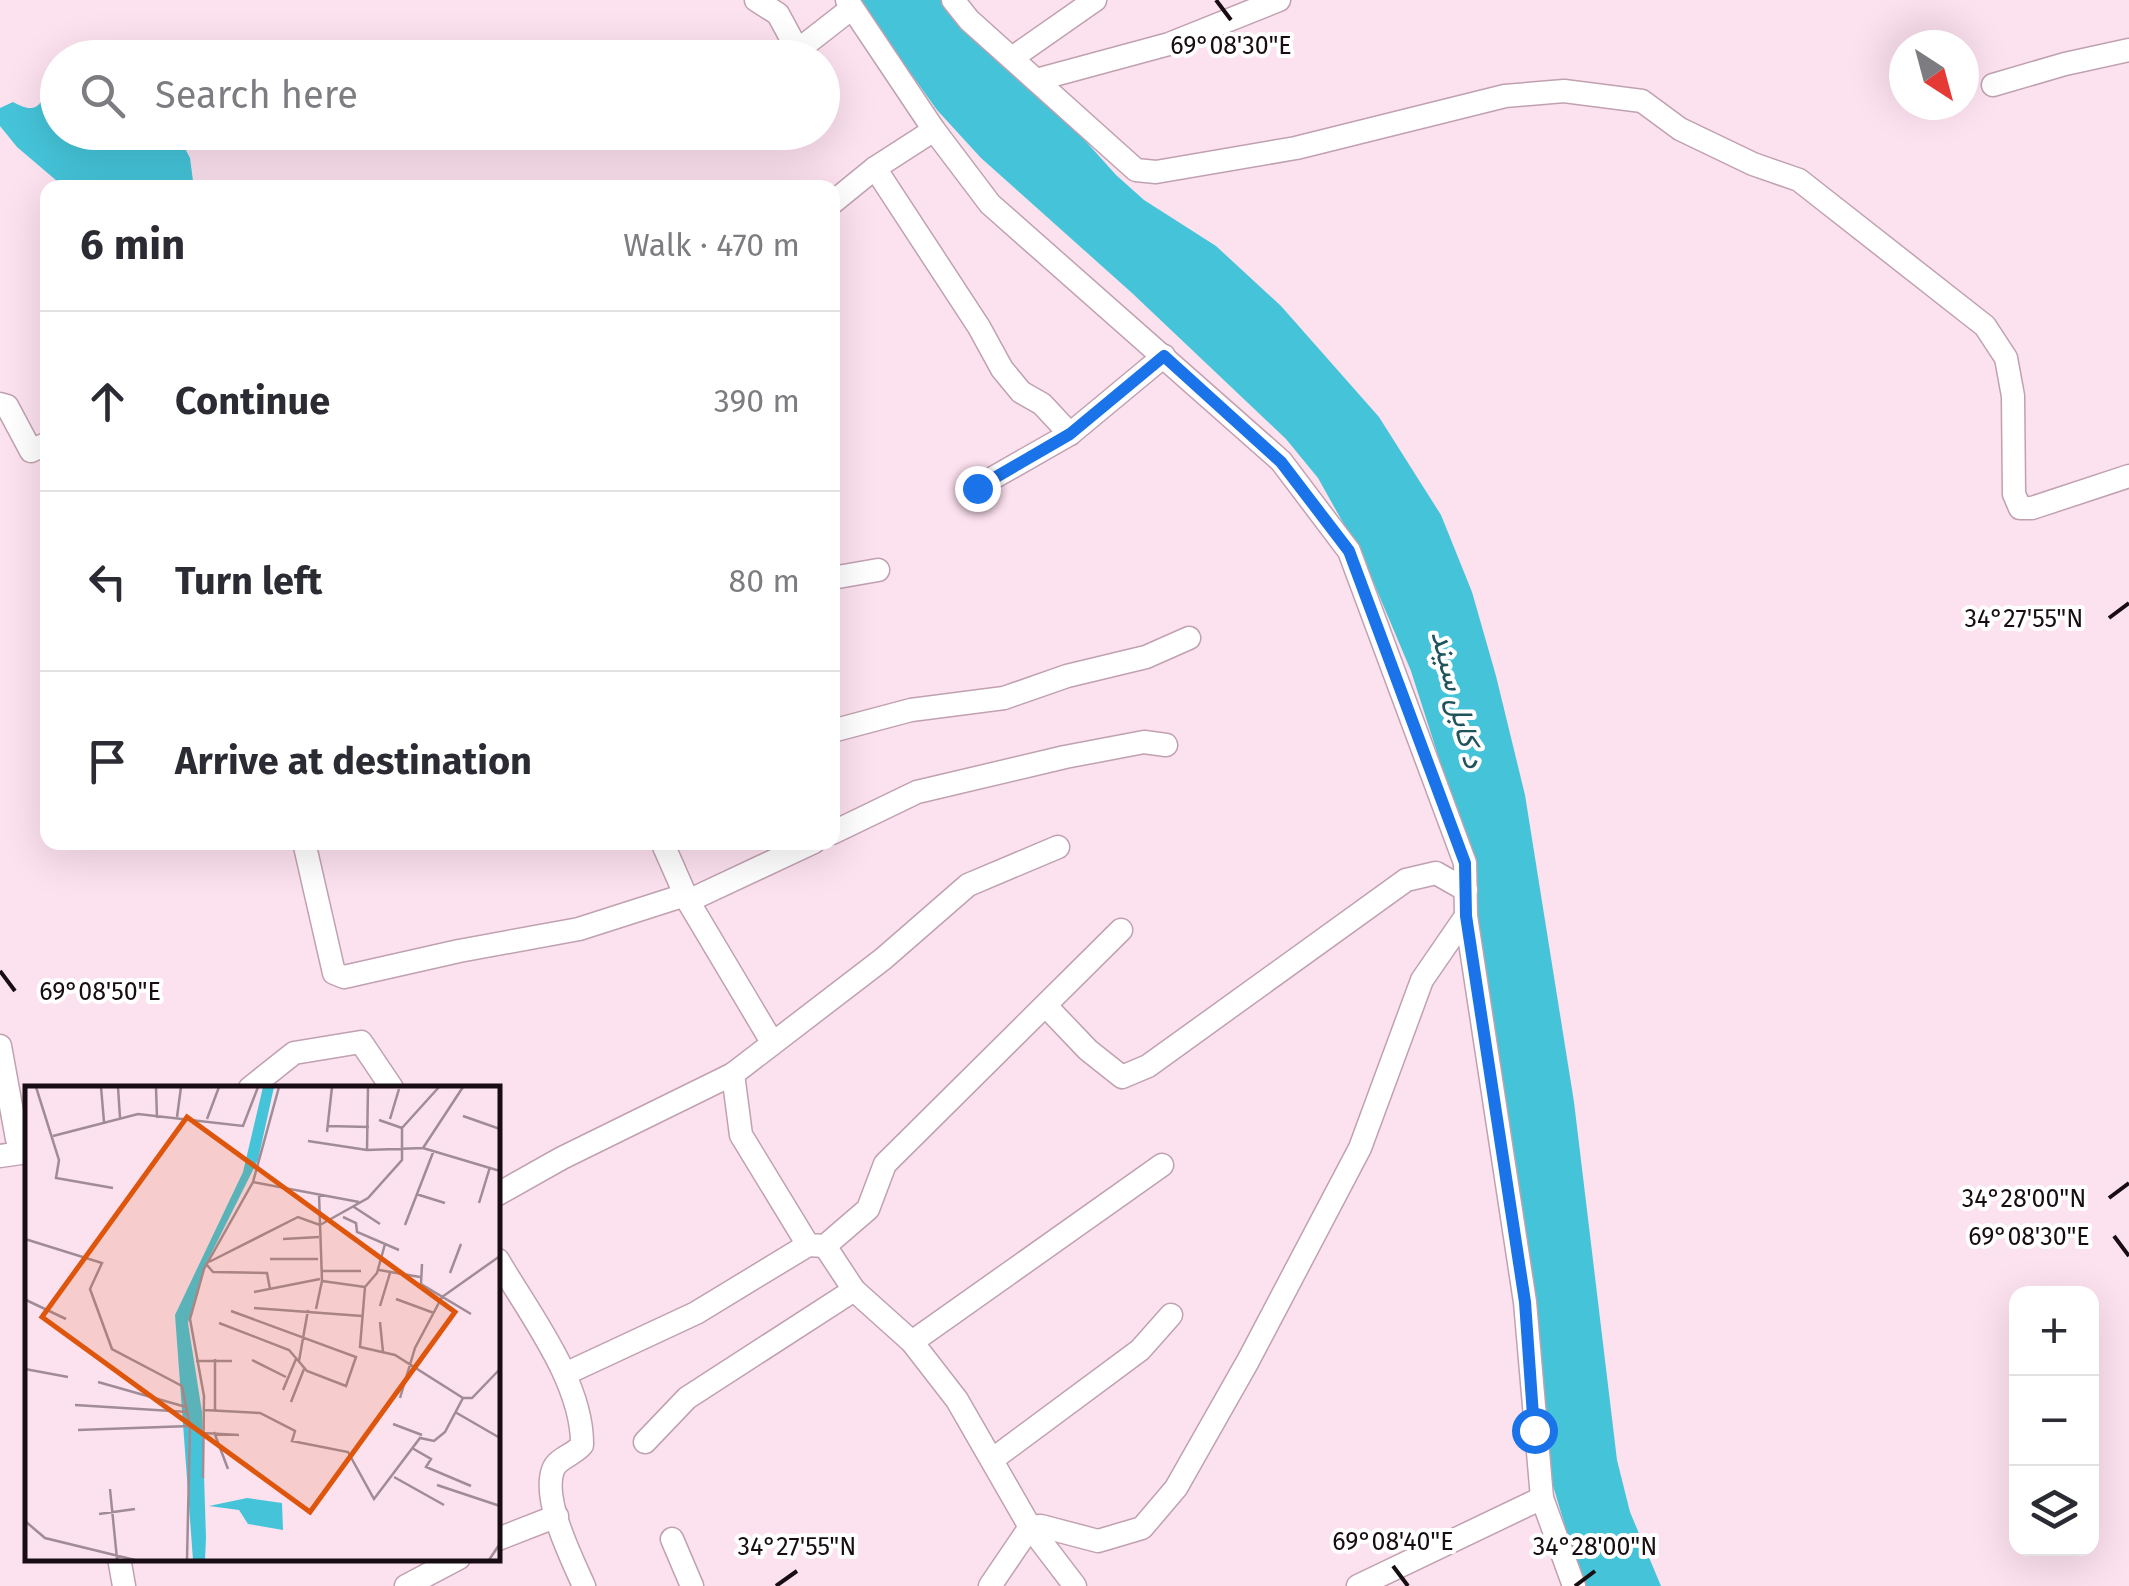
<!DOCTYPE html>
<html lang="en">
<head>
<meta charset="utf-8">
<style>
	body { margin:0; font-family:"Fira Sans",Vazirmatn,sans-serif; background:#f2f2f3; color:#2b2b33 }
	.controls { position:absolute; right:30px; bottom:30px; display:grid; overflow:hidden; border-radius:20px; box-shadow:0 10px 40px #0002 }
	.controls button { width:90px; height:90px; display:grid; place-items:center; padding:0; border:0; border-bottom:2px solid #e1e1e2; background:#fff; color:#2b2b33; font:50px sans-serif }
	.compass { position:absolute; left:1889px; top:30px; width:90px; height:90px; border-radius:50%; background:#fff; box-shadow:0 10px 40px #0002; rotate:144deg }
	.stop { position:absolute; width:30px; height:30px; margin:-22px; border:8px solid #1a73e8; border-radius:50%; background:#fff }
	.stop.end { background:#1a73e8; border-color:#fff; box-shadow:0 2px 10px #0008 }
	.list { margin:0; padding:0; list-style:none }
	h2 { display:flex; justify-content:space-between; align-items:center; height:130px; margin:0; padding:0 40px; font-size:42px }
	h2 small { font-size:32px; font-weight:400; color:#7c7c81 }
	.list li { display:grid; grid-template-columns:65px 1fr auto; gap:30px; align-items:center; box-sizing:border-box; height:180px; padding:0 40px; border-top:2px solid #e1e1e2 }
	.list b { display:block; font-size:38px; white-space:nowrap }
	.list em { font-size:32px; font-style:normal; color:#7c7c81 }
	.icon { flex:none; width:55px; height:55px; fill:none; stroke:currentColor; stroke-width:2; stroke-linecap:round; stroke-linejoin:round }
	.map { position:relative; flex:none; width:2129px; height:1586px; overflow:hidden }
	.search { position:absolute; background:#fff; box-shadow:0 10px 40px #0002; left:40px; top:40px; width:800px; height:110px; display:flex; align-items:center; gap:25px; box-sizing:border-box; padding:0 35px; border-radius:55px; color:#7c7c81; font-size:38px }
	.panel { position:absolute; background:#fff; box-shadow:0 10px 40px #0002; left:40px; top:180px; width:800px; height:670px; border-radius:20px }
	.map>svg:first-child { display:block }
	.water { fill:#45c4d9 }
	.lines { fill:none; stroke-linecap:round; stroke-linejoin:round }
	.street-casing { stroke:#c0a1b0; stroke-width:25 }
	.street { stroke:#fff; stroke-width:22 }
	.route { stroke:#1a73e8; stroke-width:12 }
	.ticks { fill:none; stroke:#170d12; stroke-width:4 }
	.labels { text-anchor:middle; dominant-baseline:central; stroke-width:8; stroke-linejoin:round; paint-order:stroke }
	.water-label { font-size:30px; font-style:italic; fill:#20545d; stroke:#fff }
	.inset-road { fill:none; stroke:#a08c96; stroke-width:2.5 }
	.view { fill:#de550c; fill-opacity:0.15; stroke:#de550c; stroke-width:5 }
	.inset-edge { fill:none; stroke:#170d12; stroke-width:5 }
	.ticks-label { font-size:25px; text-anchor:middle; fill:#170d12; stroke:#fff; stroke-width:8; stroke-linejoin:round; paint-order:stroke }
</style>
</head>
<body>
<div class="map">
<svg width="2129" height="1586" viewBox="0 0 2129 1586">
	<rect width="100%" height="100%" fill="#fce1ee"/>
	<!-- water -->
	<g class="water">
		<polygon points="858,0 942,0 1064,117 1116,175 1144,200 1216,246 1281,306 1379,417 1441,515 1472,592 1496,676 1525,795 1574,1102 1617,1460 1630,1512 1661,1586 1583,1586 1548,1469 1468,849 1411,671 1365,562 1318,478 1286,439 1132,293 981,158 937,110"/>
		<path d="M57,86l1,46 119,1 13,25 3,23 -5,6h-124l-47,-40 -17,-21v-18l13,-6c29,16 24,-3 44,-16z"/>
	</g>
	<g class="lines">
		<!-- street casing -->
		<g class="street-casing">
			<g id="street">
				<polyline points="756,0 778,14 798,51"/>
				<polyline points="847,0 934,130 990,204 1281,461 1349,551 1465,863 1466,916 1525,1302 1542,1498 1574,1586"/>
				<polyline points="953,0 969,20 1136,170 1156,172 1296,148 1505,96 1564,91 1642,101 1680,129 1753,164 1799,180 1985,326 2006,358 2013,396 2014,494 2020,508 2032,508 2129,476"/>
				<polyline points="788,58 852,8"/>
				<polyline points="1012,58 1095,0"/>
				<polyline points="1036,80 1169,44 1279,0"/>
				<polyline points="1993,85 2065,64 2129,50"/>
				<polyline points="658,135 662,132"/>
				<polyline points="875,168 979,327 1002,369 1021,392 1042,404 1070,434"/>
				<polyline points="832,203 875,168 934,130"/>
				<polyline points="0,404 7,406 31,451 48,443"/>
				<polyline points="977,487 1070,434 1164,356"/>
				<polyline points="832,578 878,570"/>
				<polyline points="832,731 911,710 1004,698 1067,676 1146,657 1189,638"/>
				<polyline points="832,833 917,792 1065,757 1144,742 1166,745"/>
				<polyline points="304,842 334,973 344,977 459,951 579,929 682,896 688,901 814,842"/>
				<polyline points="662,842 688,901 772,1042"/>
				<polyline points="1046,1006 1088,1050 1122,1077 1148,1066 1406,880 1436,873 1466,890"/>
				<polyline points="0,1046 17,1139 28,1152"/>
				<polyline points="733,1074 741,1135 808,1245 825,1246 868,1209 885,1164 1121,930"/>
				<polyline points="250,1088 294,1053 361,1042 392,1088"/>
				<polyline points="0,1156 28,1152"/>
				<polyline points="498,1194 562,1158 733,1074 883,959 968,885 1058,847"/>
				<polyline points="825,1246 854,1290 912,1342 957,1400 1030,1527 1075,1586"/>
				<path d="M498,1260c30,52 85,122 84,185 -8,10 -25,13 -29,25 -11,30 19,89 31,116"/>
				<polyline points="912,1342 1162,1165"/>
				<polyline points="565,1374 696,1313 808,1245"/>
				<polyline points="645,1442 687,1398 854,1290"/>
				<polyline points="993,1459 1140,1350 1171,1315"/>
				<polyline points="1030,1527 1041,1526 1098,1541 1142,1528 1176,1488 1248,1361 1360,1148 1422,980 1466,916"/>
				<polyline points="498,1539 557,1516"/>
				<polyline points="672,1539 692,1586"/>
				<polyline points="119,1558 124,1586"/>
				<polyline points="406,1586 459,1558"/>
				<polyline points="990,1586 1030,1527"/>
				<polyline points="1358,1586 1542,1498"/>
			</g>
		</g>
		<!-- street -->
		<use href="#street" class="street"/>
	</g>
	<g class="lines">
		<!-- route -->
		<polyline class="route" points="977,488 1070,434 1164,356 1281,462 1349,551 1465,863 1466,916 1525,1302 1534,1430"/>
	</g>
	<!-- ticks -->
	<path class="ticks" d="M1216,0l15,20M2109,618l20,-15M0,971l15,20M2109,1198l20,-15M2114,1236l15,20M1393,1566l15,20M776,1586l21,-15M1575,1586l20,-15"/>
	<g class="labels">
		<!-- water labels -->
		<g class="water-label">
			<text transform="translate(1458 699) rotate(76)">د کابل سيند</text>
		</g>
	</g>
	<!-- overview -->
	<g transform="translate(25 1086)">
		<rect width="475" height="475" fill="#fce1ee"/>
		<path d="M238,1h11l-16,73 -55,110 -15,53 14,89 4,126 -1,22h-12l-18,-245 68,-143zM222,412l35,5 1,27 -35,-6 -9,-14 -30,-4z" fill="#45c4d9"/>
		<path class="inset-road" d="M11,1l23,73 -3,18 57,10M76,1l3,35M93,1l2,31M131,1l1,31M438,30l37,13M152,31l4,-30M182,33l12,-32M365,33l9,-30M303,40l41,1M377,42l37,-41M302,46l5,-45M28,50l85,-22 105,12 15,-39M283,55l59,9 56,-2 77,23M398,62l40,-61M342,64l1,-63M228,96l106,20M391,108l29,9M454,117l11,-36M329,121l26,17M318,131l13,6 1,9 42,18M295,139l48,-27 34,-38v-32l-23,-8M380,139l29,-75M0,153l77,24 -12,26 22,60 70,37 8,40 -3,134M258,153l36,-2M360,158l-8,29 -12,14 -5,60 35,8 68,43M245,173h48M184,176l89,-45 22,8M397,178l-1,20 50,30M182,179l6,7 54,1 3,16M0,182v37M354,184l41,7M296,185h40M425,187l11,-29M297,195l43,6M229,206l66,-13M371,213l38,14M1,214l40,19M355,220l10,-33M229,222l108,8M291,223l6,-28 -3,-87M355,236l3,30M194,237l70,27 18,21 39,15 10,-29 -125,-46M190,273v52M227,274l34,17M171,275h36M274,275l9,-51M0,283l43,8M73,296l88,25M258,304l13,-31M375,312l15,-50 27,-51 58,-41M266,316l13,-33M50,319l113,7M179,324l56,3 35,18 -3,10 56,11 26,47 46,-61 14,3 11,-9 18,-34h9l28,-29M430,326l45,26M368,338l29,11M53,344l112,-4M189,346l14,37M178,347l36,2M387,362l19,11 -5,8 45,19M369,391l50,28M178,392l1,-82 -14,-77 14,-50 49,-87 26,-95M412,399l63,21M85,403l7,70M74,428l36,-5M0,435l20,17 90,22M464,474l10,-15 1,-35"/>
		<path class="view" d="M162,31l268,195 -145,200 -268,-195z"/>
		<rect width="475" height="475" class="inset-edge"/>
	</g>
	<g class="ticks-label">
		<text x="1231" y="54">69°08'30"E</text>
		<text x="2024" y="627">34°27'55"N</text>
		<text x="100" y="1000">69°08'50"E</text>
		<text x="2024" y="1207">34°28'00"N</text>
		<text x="2029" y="1245">69°08'30"E</text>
		<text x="1393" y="1550">69°08'40"E</text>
		<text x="797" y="1555">34°27'55"N</text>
		<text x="1595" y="1555">34°28'00"N</text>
	</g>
</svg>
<div class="controls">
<button>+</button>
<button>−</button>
<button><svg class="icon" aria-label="layers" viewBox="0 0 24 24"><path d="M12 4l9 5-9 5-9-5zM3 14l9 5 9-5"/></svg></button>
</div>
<svg class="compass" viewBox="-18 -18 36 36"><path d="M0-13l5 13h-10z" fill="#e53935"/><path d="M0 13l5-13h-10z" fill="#7c7c81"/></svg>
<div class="stop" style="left:1534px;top:1430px"></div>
<div class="stop end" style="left:977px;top:488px"></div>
<div class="search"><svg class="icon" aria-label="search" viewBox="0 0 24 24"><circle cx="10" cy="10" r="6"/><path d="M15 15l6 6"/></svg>Search here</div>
<section class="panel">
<h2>6 min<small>Walk · 470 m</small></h2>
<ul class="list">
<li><svg class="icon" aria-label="ahead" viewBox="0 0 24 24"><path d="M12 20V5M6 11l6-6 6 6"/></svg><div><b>Continue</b></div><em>390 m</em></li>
<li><svg class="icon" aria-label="left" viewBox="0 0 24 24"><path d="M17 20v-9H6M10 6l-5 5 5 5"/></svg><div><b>Turn left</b></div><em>80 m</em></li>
<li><svg class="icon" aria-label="arrive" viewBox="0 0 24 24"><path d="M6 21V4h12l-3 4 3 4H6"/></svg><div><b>Arrive at destination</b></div></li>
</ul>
</section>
</div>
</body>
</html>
